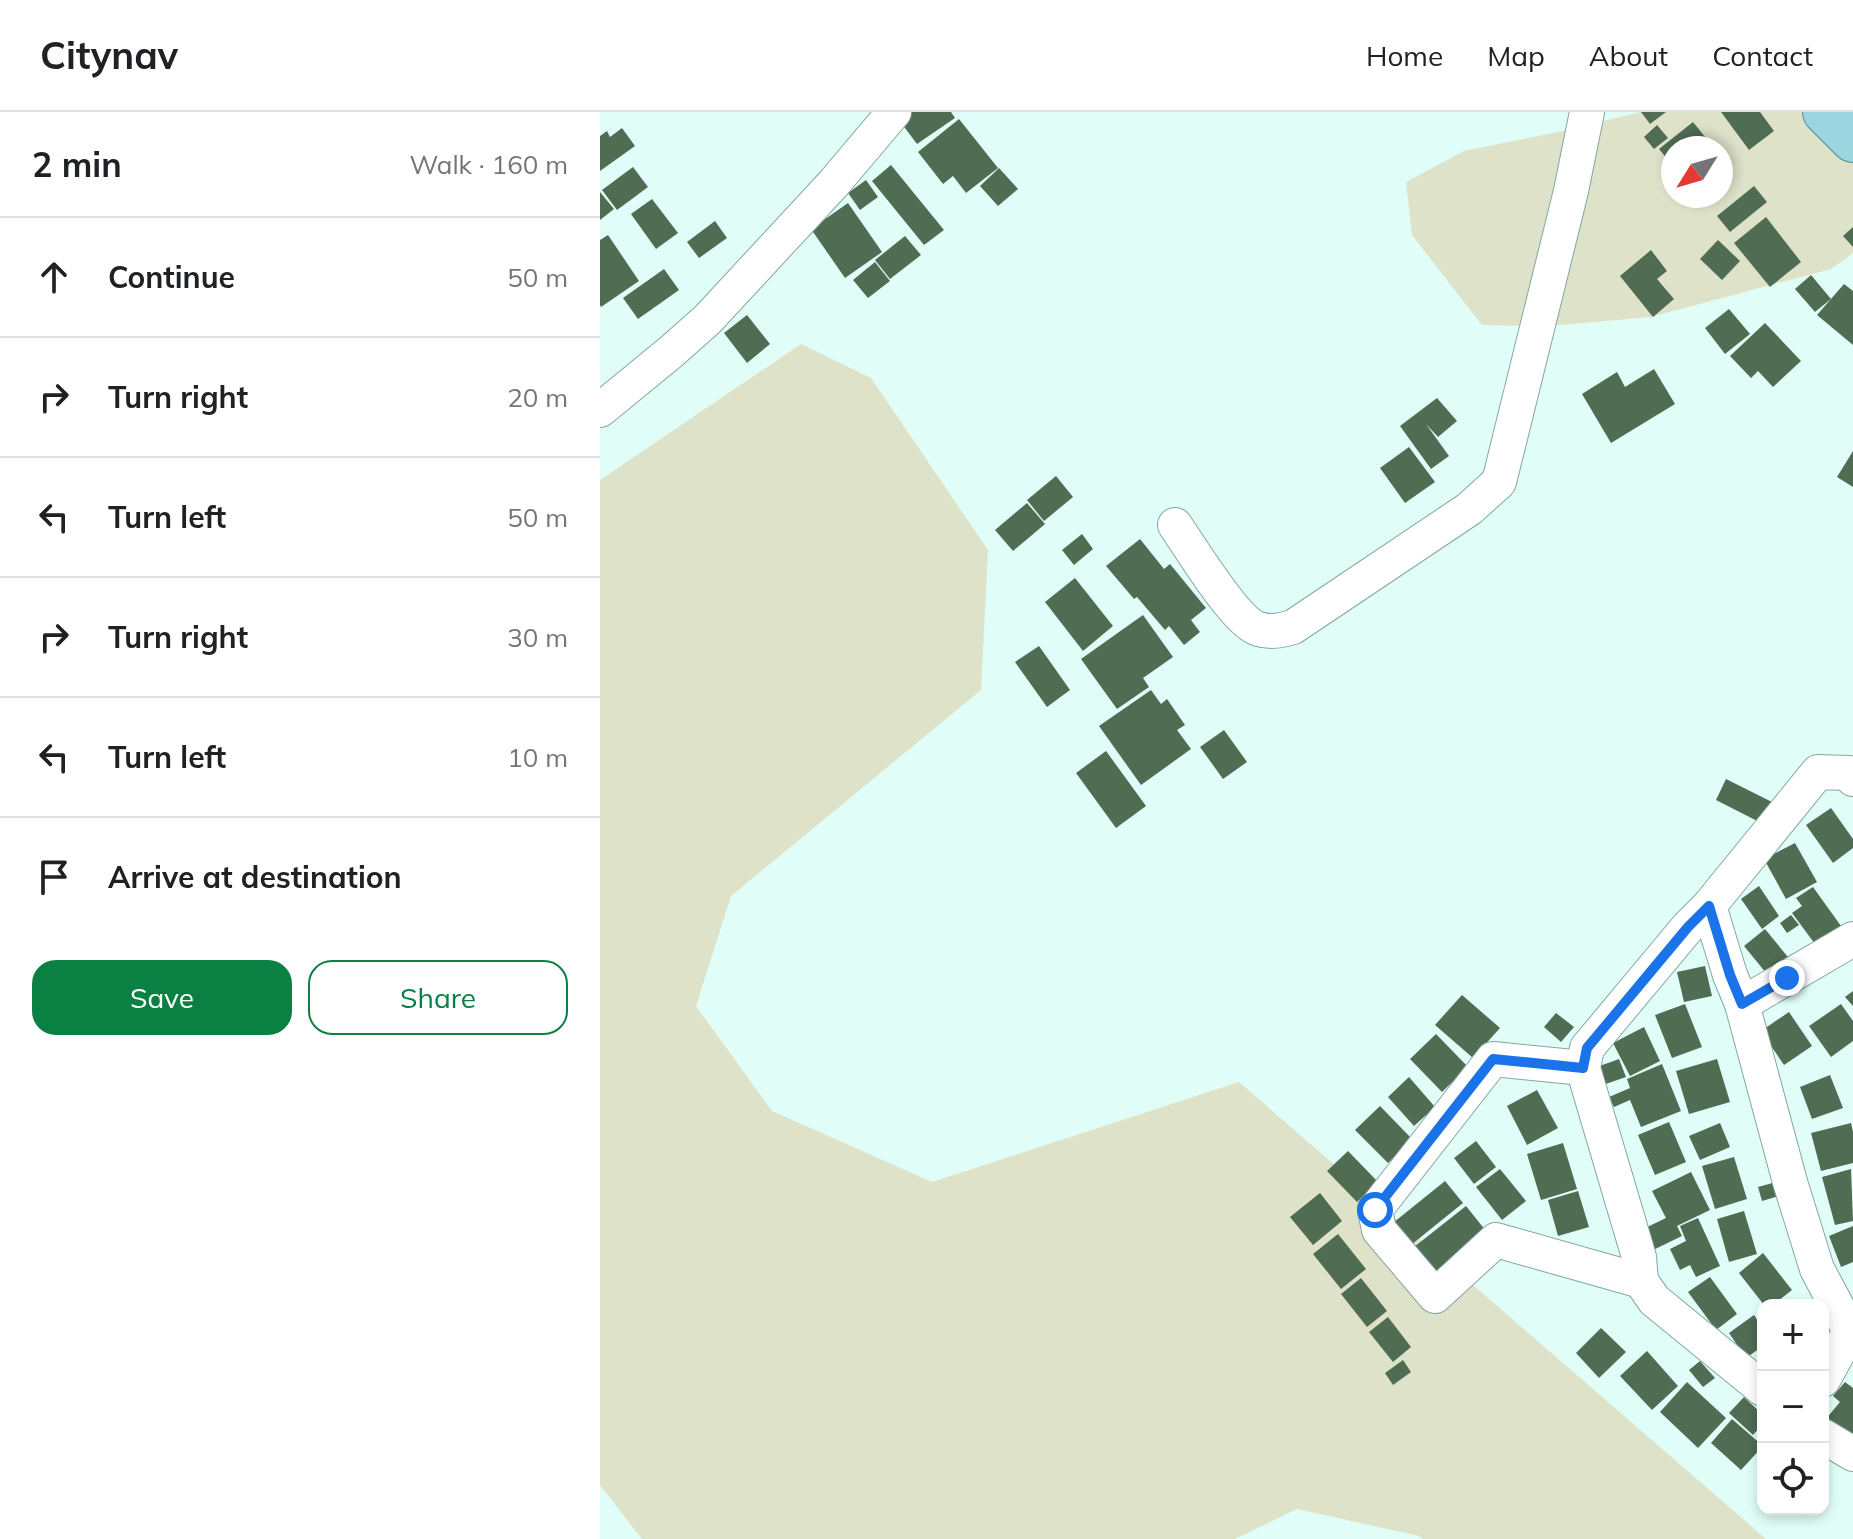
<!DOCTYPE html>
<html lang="en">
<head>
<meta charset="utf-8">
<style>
	body { margin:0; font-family:Mulish,sans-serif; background:#f2f2f2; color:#202124 }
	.controls { position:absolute; right:24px; bottom:24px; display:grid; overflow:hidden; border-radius:16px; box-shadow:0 4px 12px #0003 }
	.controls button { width:72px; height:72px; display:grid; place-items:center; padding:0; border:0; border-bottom:2px solid #e0e0e0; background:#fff; color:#202124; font:40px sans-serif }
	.compass { position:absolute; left:1061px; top:24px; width:72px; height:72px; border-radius:50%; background:#fff; box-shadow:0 4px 12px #0003; rotate:233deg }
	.stop { position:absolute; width:24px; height:24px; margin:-18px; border:6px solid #1a73e8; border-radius:50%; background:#fff }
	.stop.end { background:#1a73e8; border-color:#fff; box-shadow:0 2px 8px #0008 }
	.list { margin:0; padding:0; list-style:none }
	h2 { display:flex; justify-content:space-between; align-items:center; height:104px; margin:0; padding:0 32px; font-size:34px }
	h2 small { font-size:26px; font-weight:400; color:#757577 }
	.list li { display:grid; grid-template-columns:52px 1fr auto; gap:24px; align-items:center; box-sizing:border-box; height:120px; padding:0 32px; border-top:2px solid #e0e0e0 }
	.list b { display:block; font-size:30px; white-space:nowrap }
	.list em { font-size:26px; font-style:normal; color:#757577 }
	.actions { display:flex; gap:16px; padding:24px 32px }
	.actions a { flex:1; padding:18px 0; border:2px solid #0b8043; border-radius:24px; text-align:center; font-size:28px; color:#0b8043 }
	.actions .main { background:#0b8043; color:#fff }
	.icon { flex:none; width:44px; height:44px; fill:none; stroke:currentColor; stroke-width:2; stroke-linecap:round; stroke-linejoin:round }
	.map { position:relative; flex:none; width:1253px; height:1427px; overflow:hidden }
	header { display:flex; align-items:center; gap:48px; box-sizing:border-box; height:112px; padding:0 40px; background:#fff; border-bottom:2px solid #e0e0e0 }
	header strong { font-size:38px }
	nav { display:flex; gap:44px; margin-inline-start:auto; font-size:28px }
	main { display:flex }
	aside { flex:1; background:#fff }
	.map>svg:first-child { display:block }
	.green { fill:#dde2c9; fill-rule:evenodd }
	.building { fill:#506c53 }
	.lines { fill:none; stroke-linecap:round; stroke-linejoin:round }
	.minor-casing { stroke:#83a79e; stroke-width:36 }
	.major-casing { stroke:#488d97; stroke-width:46 }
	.minor { stroke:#fff; stroke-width:34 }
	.major { stroke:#9bd6e0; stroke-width:44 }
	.route { stroke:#1a73e8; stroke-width:10 }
</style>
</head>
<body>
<header>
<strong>Citynav</strong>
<nav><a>Home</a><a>Map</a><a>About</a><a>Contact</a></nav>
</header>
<main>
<aside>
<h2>2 min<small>Walk · 160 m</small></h2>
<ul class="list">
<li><svg class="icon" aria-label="ahead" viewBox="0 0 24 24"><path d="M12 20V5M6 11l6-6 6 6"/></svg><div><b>Continue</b></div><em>50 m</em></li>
<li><svg class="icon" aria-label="right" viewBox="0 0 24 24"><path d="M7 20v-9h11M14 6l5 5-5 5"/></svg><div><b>Turn right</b></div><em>20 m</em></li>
<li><svg class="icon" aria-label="left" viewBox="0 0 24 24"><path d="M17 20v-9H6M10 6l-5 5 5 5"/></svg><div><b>Turn left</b></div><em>50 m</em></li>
<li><svg class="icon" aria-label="right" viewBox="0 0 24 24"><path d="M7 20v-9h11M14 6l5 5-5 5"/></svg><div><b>Turn right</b></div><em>30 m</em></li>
<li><svg class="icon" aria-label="left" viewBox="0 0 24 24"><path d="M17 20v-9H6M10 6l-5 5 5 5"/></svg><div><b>Turn left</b></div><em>10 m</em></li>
<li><svg class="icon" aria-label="arrive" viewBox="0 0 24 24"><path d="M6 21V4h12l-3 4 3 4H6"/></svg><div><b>Arrive at destination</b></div></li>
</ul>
<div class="actions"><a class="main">Save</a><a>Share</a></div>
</aside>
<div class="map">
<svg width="1253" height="1427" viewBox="0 0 1253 1427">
	<rect width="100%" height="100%" fill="#e0fef7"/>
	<!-- green -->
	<g class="green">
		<path d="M1041,0h212v141l-22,16 -180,48 -103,9 -66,-1 -70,-90 -6,-53 58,-31 94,-19zM1073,36h48v48h-48z"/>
		<polygon points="201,232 271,266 388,438 381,578 131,784 96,894 172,999 332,1070 639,970 1166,1427 823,1427 819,1424 697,1397 635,1427 42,1427 0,1373 0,368"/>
	</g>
	<!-- building -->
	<g class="building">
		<polygon points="310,0 351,0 355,6 317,32 299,8"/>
		<polygon points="1041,0 1066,0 1050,12"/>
		<polygon points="1121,0 1160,0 1174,19 1149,38"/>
		<polygon points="359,7 398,56 366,81 353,64 343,72 318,40"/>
		<polygon points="1093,10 1114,36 1073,36 1073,54 1059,37"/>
		<polygon points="1057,13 1068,26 1054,37 1044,25"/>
		<polygon points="22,16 35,34 0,59 0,24 7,19 10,25"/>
		<polygon points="1121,45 1131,57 1121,65"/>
		<polygon points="291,53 344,118 324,133 272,69"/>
		<polygon points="33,55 48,75 17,98 2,78"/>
		<polygon points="399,56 418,77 398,94 380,74"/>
		<polygon points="266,68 278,85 260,98 248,81"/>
		<polygon points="1154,74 1167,90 1130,120 1117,104"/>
		<polygon points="0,80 14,97 0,108"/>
		<polygon points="52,87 78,121 56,137 31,102"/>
		<polygon points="248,91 282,140 245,166 211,117"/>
		<polygon points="1166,105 1201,150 1170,175 1134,131"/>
		<polygon points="115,109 127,126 99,146 87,130"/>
		<polygon points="1253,115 1253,135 1243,124"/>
		<polygon points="8,123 39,169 1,195 0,193 0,128"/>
		<polygon points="305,124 321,143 290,167 275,148"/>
		<polygon points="1118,128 1140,149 1122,168 1100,147"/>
		<polygon points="1051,138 1067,159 1057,167 1074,187 1053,205 1020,164"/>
		<polygon points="275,150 290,169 268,186 253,168"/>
		<polygon points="64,157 79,178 38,207 23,186"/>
		<polygon points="1211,163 1231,187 1215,200 1195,177"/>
		<polygon points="1244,172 1253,179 1253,233 1217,203"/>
		<polygon points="1129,197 1150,222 1125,242 1105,216"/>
		<polygon points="147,203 170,232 147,251 124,221"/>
		<polygon points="1165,211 1201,249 1173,275 1158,259 1151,266 1130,244"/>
		<polygon points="1054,257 1075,292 1011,331 982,282 1017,260 1025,275"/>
		<polygon points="837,286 857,309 838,325 826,312 849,344 831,357 800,314"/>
		<polygon points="809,335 835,370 805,391 780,356"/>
		<polygon points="1253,339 1253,375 1237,365"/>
		<polygon points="456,364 473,385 444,409 427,388"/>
		<polygon points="427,391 445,412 413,439 395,418"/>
		<polygon points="482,422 493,437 474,453 462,438"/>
		<polygon points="540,427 564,457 570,452 606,496 591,508 600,520 584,533 569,514 565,518 537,485 534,487 506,454"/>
		<polygon points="475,466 513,514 483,539 445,490"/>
		<polygon points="543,503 573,545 543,566 549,575 517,597 481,547"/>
		<polygon points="439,534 470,578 447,595 415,550"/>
		<polygon points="551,578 561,592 567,587 585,613 577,618 591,637 541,673 499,614"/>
		<polygon points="624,618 647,650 623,667 600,635"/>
		<polygon points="506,639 546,694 516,716 476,661"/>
		<polygon points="1126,667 1180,694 1169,715 1116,688"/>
		<polygon points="1231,696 1253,727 1253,736 1233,751 1206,713"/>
		<polygon points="1195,731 1217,770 1186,787 1164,747"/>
		<polygon points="1159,774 1179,804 1162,817 1141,787"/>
		<polygon points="1213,775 1241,814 1215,832 1192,801 1202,794 1196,786"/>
		<polygon points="1191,803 1199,813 1187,821 1180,811"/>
		<polygon points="1165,817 1192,850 1171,867 1144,834"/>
		<polygon points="1105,854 1112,884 1084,890 1077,860"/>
		<polygon points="1253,879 1253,894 1245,885"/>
		<polygon points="862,883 900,916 873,946 835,913"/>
		<polygon points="1085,892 1102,935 1072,946 1055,903"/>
		<polygon points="1241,892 1253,909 1253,929 1231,945 1209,914"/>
		<polygon points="1189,900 1212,934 1184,953 1161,919"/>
		<polygon points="956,901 974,915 961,930 944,915"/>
		<polygon points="1044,915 1060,949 1030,964 1013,931"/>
		<polygon points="836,922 868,955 842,980 810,947"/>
		<polygon points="1019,947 1026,965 1000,974 994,956"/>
		<polygon points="1117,947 1130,990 1089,1002 1076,959"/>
		<polygon points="1062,952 1081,999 1041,1015 1030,988 1014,995 1009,985 1030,976 1027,967"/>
		<polygon points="1230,963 1243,996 1212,1007 1200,975"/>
		<polygon points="809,965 835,995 814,1014 788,985"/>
		<polygon points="937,978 958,1016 927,1033 907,994"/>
		<polygon points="780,994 812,1027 788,1051 755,1018"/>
		<polygon points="1069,1010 1086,1050 1055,1063 1038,1023"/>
		<polygon points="1120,1011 1130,1035 1100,1048 1089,1024"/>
		<polygon points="1251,1011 1253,1020 1253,1051 1221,1059 1211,1021"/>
		<polygon points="876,1029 896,1055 874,1072 854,1046"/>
		<polygon points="963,1031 977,1077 941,1088 927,1042"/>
		<polygon points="748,1039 778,1070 757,1090 727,1059"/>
		<polygon points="1134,1045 1147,1087 1115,1097 1102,1054"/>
		<polygon points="900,1057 926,1089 902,1108 876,1075"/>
		<polygon points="1251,1057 1253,1109 1235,1113 1222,1065"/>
		<polygon points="1091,1060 1110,1098 1077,1114 1082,1124 1049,1140 1039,1119 1066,1106 1052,1079"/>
		<polygon points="845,1069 863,1091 806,1137 788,1115"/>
		<polygon points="1176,1070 1179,1084 1162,1089 1158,1075"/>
		<polygon points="978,1079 989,1115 958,1124 948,1088"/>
		<polygon points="720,1081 742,1109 713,1133 690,1105"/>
		<polygon points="866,1094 890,1124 832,1169 809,1139"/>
		<polygon points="1144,1099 1157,1142 1129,1150 1117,1107"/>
		<polygon points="1098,1106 1120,1154 1096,1165 1090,1153 1080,1158 1070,1137 1086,1129 1080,1114"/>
		<polygon points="1253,1114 1253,1150 1241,1155 1229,1124"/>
		<polygon points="738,1122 766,1157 741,1177 713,1142"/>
		<polygon points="1163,1141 1192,1178 1173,1193 1164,1193 1139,1161"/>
		<polygon points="1110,1165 1137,1202 1116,1218 1088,1180"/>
		<polygon points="761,1166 787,1199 767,1215 741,1182"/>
		<polygon points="1154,1203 1163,1217 1163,1234 1146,1246 1129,1221"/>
		<polygon points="788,1205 811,1235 793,1250 769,1220"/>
		<polygon points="1001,1216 1026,1240 999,1266 976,1241"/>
		<polygon points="1047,1239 1078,1274 1052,1298 1020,1264"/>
		<polygon points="803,1248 811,1260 793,1273 785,1261"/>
		<polygon points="1100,1249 1115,1266 1103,1275 1089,1258"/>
		<polygon points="1087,1270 1126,1306 1098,1336 1060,1300"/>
		<polygon points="1245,1270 1253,1276 1253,1329 1225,1308 1240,1290 1233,1284"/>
		<polygon points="1144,1285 1163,1303 1163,1312 1153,1323 1129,1301"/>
		<polygon points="1132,1307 1163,1334 1141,1358 1111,1331"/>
	</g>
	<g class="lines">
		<!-- minor casing -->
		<g class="minor-casing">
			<g id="minor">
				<polyline points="0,298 72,239 108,207 234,71 294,0"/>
				<path d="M575,413c16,23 58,93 81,103 12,5 25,3 37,-1l176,-118 30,-27 72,-291 16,-79"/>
				<polyline points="1109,794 1130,863 1142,892 1190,1070 1217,1157 1250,1219 1223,1268"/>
				<polyline points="1142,892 1253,827"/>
				<polyline points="983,956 893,947 775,1098 779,1118 835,1184 896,1128 1041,1169"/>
				<polyline points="1163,1277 1054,1188 1041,1169 1039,1145 983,956 987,936 1088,815 1109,794 1218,660 1249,661 1253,667"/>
				<polyline points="1223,1324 1253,1342"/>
			</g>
		</g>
		<!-- major casing -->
		<g class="major-casing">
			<polyline id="major" points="1225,0 1253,28"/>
		</g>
		<!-- minor -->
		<use href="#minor" class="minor"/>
		<!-- major -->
		<use href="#major" class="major"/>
	</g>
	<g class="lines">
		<!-- route -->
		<polyline class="route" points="775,1098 893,947 983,956 987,936 1088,815 1109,794 1130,863 1142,892 1187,866"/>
	</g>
</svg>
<div class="controls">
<button>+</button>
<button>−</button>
<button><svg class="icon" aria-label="locate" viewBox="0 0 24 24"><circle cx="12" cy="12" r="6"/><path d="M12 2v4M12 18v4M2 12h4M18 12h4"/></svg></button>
</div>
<svg class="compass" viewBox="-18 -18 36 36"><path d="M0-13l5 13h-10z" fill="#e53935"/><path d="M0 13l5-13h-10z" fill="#757577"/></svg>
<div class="stop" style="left:775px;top:1098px"></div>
<div class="stop end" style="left:1187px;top:866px"></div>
</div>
</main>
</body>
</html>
